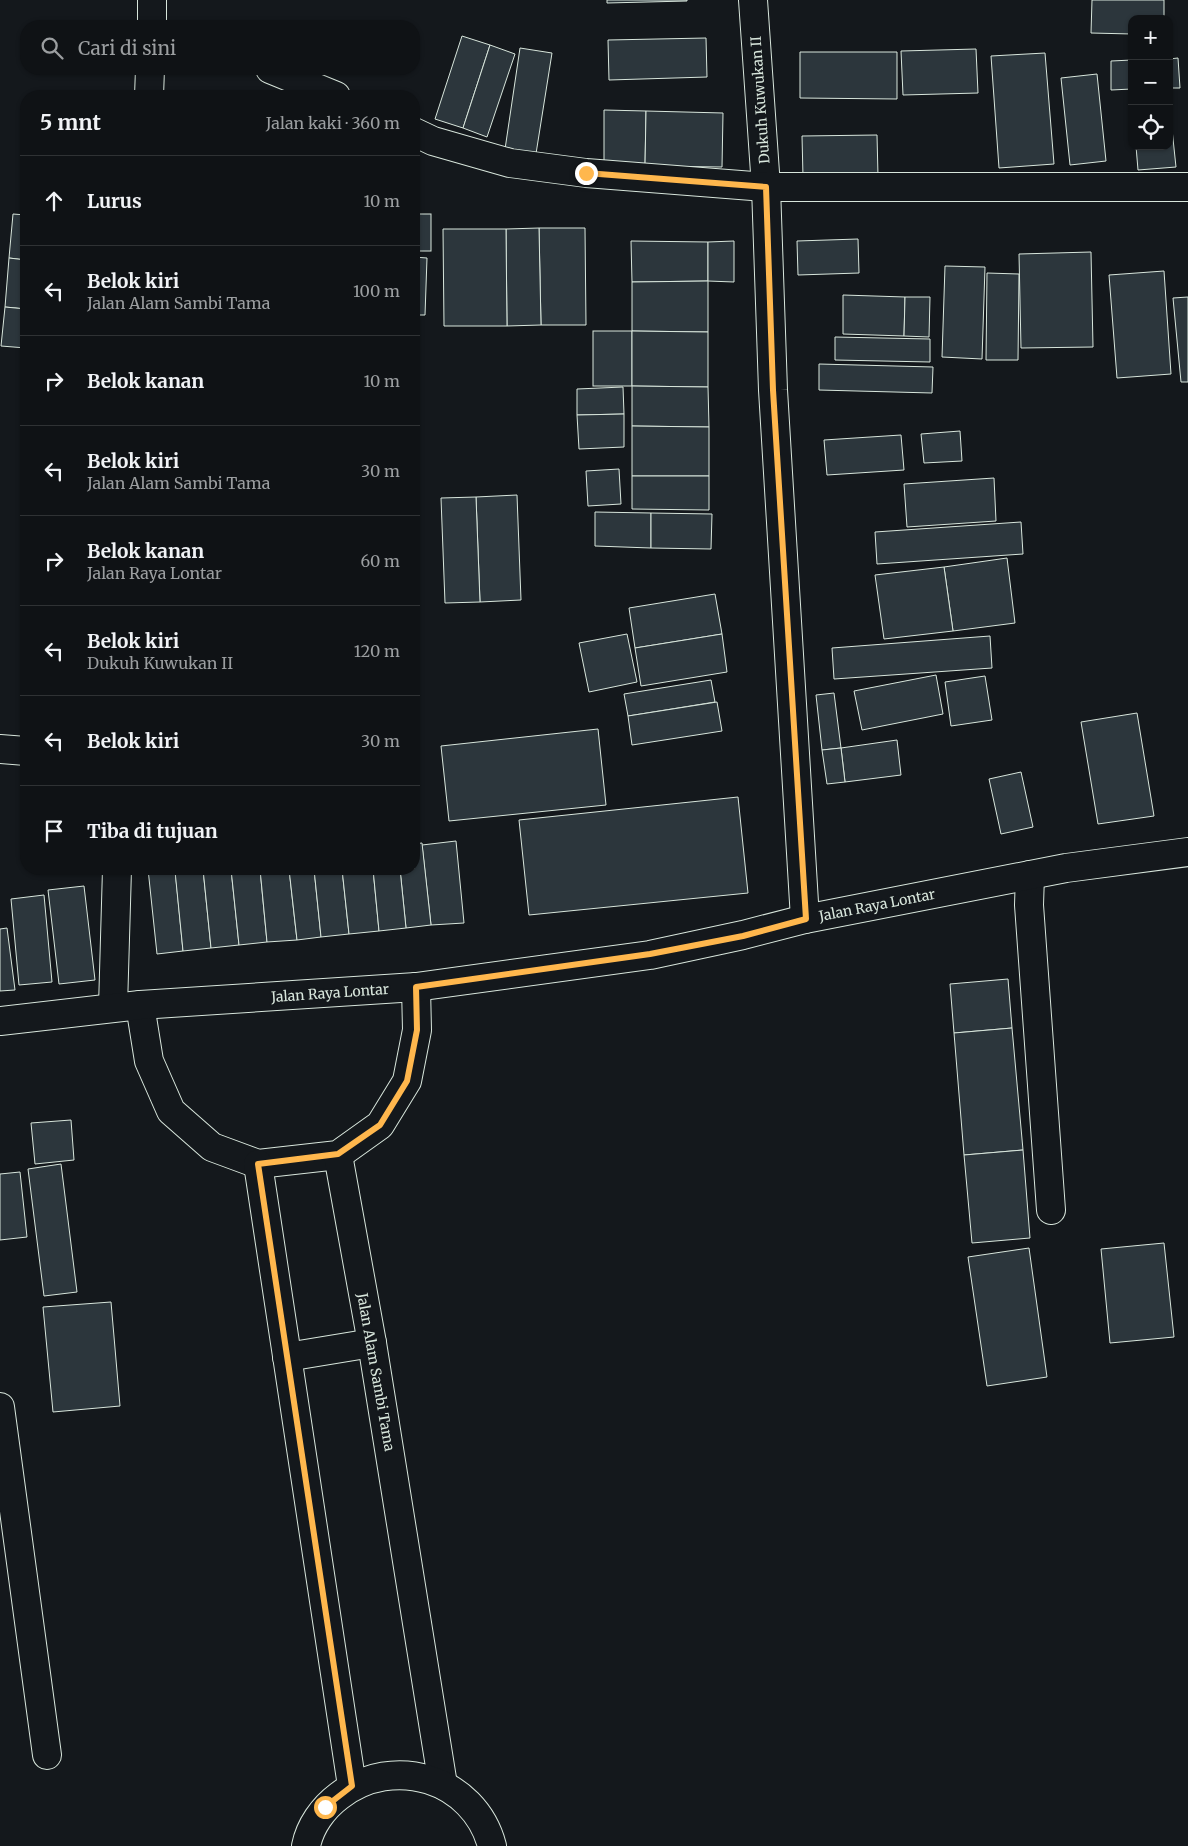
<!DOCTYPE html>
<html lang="id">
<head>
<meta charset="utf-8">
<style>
	body { margin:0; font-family:Merriweather,serif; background:#181b1e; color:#f1f3f6 }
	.controls { position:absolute; right:15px; top:15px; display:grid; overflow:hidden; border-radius:10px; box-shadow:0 1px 4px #0004 }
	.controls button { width:45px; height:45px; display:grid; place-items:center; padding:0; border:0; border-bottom:1px solid #2f3234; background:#0f1215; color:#f1f3f6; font:25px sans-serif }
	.stop { position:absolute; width:15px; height:15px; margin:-11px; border:4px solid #ffb74d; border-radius:50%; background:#fff }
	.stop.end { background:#ffb74d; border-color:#fff; box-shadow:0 1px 5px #0008 }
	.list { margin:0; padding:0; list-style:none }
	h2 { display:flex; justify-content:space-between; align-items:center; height:65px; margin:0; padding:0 20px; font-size:21px }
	h2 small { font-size:16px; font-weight:400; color:#9b9ea0 }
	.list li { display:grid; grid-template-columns:32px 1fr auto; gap:15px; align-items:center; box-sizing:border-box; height:90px; padding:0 20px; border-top:1px solid #2f3234 }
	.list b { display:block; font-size:19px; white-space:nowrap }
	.list p { margin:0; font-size:16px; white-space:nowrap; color:#9b9ea0 }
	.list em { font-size:16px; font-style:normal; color:#9b9ea0 }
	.icon { flex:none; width:28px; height:28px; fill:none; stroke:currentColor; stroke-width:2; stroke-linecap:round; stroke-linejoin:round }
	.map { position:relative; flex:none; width:1188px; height:1846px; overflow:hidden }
	.search { position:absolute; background:#0f1215; box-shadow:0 1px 4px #0004; left:20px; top:20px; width:400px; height:55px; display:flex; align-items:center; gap:12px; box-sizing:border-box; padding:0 18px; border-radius:20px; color:#9b9ea0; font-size:19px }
	.panel { position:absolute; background:#0f1215; box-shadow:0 1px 4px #0004; left:20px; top:90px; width:400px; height:785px; border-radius:20px }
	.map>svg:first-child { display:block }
	.building { fill:#2c363c; stroke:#d8e6dc }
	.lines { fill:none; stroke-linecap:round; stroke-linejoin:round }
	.minor-casing { stroke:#d8e6dc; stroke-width:30 }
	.minor { stroke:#14181c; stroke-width:28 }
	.route { stroke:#ffb74d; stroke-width:6 }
	.labels { text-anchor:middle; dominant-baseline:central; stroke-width:4; stroke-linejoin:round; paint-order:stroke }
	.street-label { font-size:14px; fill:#d8e6dc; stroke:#14181c }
</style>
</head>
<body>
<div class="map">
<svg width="1188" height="1846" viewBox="0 0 1188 1846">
	<rect width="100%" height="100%" fill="#14181c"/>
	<!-- building -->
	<g class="building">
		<polygon points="607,0 687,0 687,1 607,3"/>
		<polygon points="1092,0 1164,0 1164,19 1132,19 1132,34 1091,33"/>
		<polygon points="462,36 490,45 463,128 435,119"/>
		<polygon points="706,38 707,77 609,80 608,40"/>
		<polygon points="490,45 515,54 487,137 463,128"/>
		<polygon points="520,48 552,53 535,160 504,156"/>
		<polygon points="976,49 978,93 903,95 901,51"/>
		<polygon points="800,52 897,52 897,99 800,98"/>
		<polygon points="1045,53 1054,164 999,168 991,56"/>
		<polygon points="1178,58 1180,88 1169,88 1169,59"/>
		<polygon points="1132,60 1132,89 1111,90 1111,61"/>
		<polygon points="1097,74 1106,161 1070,165 1061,78"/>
		<polygon points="1169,101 1176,167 1138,170 1136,146 1169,146"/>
		<polygon points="604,110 646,111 645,166 604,165"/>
		<polygon points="646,111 723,113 722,167 645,166"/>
		<polygon points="877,135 878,176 803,177 802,136"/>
		<polygon points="13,214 26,215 26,260 9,258"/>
		<rect x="414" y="214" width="17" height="37"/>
		<polygon points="539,228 585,228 586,325 541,325"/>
		<polygon points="539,228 541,325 507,326 506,229"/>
		<polygon points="443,229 506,229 507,326 444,326"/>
		<polygon points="858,239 859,273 798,275 797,241"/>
		<polygon points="631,241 708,242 708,281 632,282"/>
		<polygon points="734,241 734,282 708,281 708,242"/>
		<polygon points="1091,252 1093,347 1021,348 1019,254"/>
		<polygon points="414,257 427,258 425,315 414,315"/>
		<polygon points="9,258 26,260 26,309 5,307"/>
		<polygon points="945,266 985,267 982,359 942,357"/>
		<polygon points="1164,271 1171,374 1117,378 1109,275"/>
		<polygon points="987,273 1019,274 1018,360 986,360"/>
		<polygon points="708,281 708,332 632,331 632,282"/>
		<polygon points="843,295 905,297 904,336 843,334"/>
		<polygon points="905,297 930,297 929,337 904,336"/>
		<polygon points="1188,297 1188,382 1181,382 1173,298"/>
		<polygon points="5,307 26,309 26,348 1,346"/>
		<rect x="593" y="331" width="39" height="55"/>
		<polygon points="632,331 708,332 708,387 632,386"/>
		<polygon points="835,337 930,339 930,362 835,360"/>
		<polygon points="819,364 933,367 932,393 819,390"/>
		<polygon points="632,386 708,387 709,427 632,426"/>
		<polygon points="623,387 624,414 577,415 577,389"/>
		<polygon points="624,414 624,447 579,449 577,415"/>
		<polygon points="632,426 709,427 709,476 632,476"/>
		<polygon points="960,431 962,461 924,463 921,434"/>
		<polygon points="901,435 904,470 827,475 824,440"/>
		<polygon points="619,469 621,504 588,506 586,471"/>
		<polygon points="632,476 709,476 709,510 632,509"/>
		<polygon points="994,478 996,521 907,527 904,484"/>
		<polygon points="517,495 521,600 480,602 476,497"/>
		<polygon points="476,497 480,602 445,603 441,498"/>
		<polygon points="595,512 651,513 651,548 595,546"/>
		<polygon points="651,513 712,514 711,549 651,548"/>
		<polygon points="1021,522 1023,554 877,564 875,532"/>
		<polygon points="1007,558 1015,623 953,631 944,567"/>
		<polygon points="944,567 953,631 884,639 875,575"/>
		<polygon points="715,594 722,634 635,648 629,608"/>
		<polygon points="627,634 637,682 589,692 579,643"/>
		<polygon points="722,634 727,672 641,686 635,648"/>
		<polygon points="990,636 992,668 834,679 832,648"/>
		<polygon points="936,675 943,714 862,730 854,691"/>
		<polygon points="985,676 992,720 951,726 945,682"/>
		<polygon points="711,680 715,702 628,716 624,694"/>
		<polygon points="834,693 841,748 822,750 816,695"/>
		<polygon points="717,702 722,731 632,745 628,716"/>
		<polygon points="1137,713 1154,816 1098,824 1081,722"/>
		<polygon points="598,729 606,805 449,821 441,746"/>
		<polygon points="897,740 901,775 845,782 841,748"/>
		<polygon points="841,748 845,782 827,784 822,750"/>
		<polygon points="1021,772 1033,827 1001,834 989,779"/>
		<polygon points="738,797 748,893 529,915 519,820"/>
		<polygon points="456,841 464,923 431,925 422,845"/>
		<polygon points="422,843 431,925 406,928 400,869 414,869 414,844"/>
		<polygon points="148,869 175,869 183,951 157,954"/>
		<polygon points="203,869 211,948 183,951 175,871"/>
		<polygon points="203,869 231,869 239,945 211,948"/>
		<polygon points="231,869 260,869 267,942 239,945"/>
		<polygon points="260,869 289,869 297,940 267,942"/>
		<polygon points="289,869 314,869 321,937 297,940"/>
		<polygon points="314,869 342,869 349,934 321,937"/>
		<polygon points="342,869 373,869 379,931 349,934"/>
		<polygon points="373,869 400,869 406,928 379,931"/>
		<polygon points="84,886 95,980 59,984 48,890"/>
		<polygon points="44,895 52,982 19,985 11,899"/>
		<polygon points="7,928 15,990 0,991 0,929"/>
		<polygon points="1008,979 1012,1028 954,1033 950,984"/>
		<polygon points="1012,1028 1023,1150 964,1155 954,1033"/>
		<polygon points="71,1120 74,1160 35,1164 31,1123"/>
		<polygon points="1023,1150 1030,1238 972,1243 964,1155"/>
		<polygon points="61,1164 77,1292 44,1296 28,1169"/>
		<polygon points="20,1172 27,1237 0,1240 0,1174"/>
		<polygon points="1164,1243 1174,1337 1110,1343 1101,1249"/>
		<polygon points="1029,1248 1047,1377 987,1386 968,1257"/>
		<polygon points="111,1302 120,1406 53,1412 43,1307"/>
	</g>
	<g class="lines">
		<!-- minor casing -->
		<g class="minor-casing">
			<g id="minor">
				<polyline points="152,0 152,26"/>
				<polyline points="753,0 766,187 773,390 805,919"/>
				<polyline points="270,69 336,96"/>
				<polyline points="149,96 150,69"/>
				<polyline points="414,132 433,141 510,163 586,173 766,187 1188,187"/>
				<polyline points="0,749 26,751"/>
				<polyline points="1030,875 1029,905 1051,1210"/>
				<polyline points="140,1005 149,1061 171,1111 212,1147 258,1164 338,1155 380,1125 407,1081 417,1030 416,987"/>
				<polyline points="113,1007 117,869"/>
				<polyline points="0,1021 140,1005 416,987 650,955 743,935 805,919 1066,868 1188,852"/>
				<polyline points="338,1155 372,1343 443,1785"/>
				<polyline points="258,1164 352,1786"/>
				<polyline points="287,1357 372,1343"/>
				<polyline points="0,1407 47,1755"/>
				<path d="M306,1846c4,-20 17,-38 33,-50 54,-42 135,-18 153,50"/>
			</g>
		</g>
		<!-- minor -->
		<use href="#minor" class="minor"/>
	</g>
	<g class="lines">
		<!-- route -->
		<polyline class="route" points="325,1807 352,1786 258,1164 338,1154 380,1125 407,1081 417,1030 416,987 650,954 743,936 806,919 773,390 766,187 586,173"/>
	</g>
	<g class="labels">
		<!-- street labels -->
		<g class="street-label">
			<text transform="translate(760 100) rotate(-94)">Dukuh Kuwukan II</text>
			<text transform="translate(877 905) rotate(-11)">Jalan Raya Lontar</text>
			<text transform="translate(330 993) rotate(-4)">Jalan Raya Lontar</text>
			<text transform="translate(376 1372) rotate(80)">Jalan Alam Sambi Tama</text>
		</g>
	</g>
</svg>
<div class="controls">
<button>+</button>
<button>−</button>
<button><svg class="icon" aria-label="locate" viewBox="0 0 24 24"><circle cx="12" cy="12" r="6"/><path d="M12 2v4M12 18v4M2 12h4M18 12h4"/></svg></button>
</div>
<div class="stop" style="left:325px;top:1807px"></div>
<div class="stop end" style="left:586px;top:173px"></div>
<div class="search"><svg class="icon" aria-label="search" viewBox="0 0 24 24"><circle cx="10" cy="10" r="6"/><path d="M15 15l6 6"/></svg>Cari di sini</div>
<section class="panel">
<h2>5 mnt<small>Jalan kaki · 360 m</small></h2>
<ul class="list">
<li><svg class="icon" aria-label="ahead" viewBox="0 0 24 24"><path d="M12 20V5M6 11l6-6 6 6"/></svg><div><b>Lurus</b></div><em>10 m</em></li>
<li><svg class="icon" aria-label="left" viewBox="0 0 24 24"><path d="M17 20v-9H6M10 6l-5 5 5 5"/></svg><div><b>Belok kiri</b><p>Jalan Alam Sambi Tama</p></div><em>100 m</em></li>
<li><svg class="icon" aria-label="right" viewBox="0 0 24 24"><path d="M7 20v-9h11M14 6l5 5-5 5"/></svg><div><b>Belok kanan</b></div><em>10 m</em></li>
<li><svg class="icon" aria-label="left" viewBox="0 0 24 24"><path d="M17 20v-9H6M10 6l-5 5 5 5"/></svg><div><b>Belok kiri</b><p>Jalan Alam Sambi Tama</p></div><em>30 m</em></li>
<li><svg class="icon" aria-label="right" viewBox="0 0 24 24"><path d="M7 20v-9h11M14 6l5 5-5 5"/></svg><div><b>Belok kanan</b><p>Jalan Raya Lontar</p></div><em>60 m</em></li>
<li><svg class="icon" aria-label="left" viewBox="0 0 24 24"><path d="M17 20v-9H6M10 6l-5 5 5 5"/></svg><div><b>Belok kiri</b><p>Dukuh Kuwukan II</p></div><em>120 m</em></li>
<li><svg class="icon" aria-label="left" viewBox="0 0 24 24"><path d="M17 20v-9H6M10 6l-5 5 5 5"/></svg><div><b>Belok kiri</b></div><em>30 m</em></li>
<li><svg class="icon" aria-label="arrive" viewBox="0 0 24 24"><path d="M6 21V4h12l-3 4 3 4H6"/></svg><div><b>Tiba di tujuan</b></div></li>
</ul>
</section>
</div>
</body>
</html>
